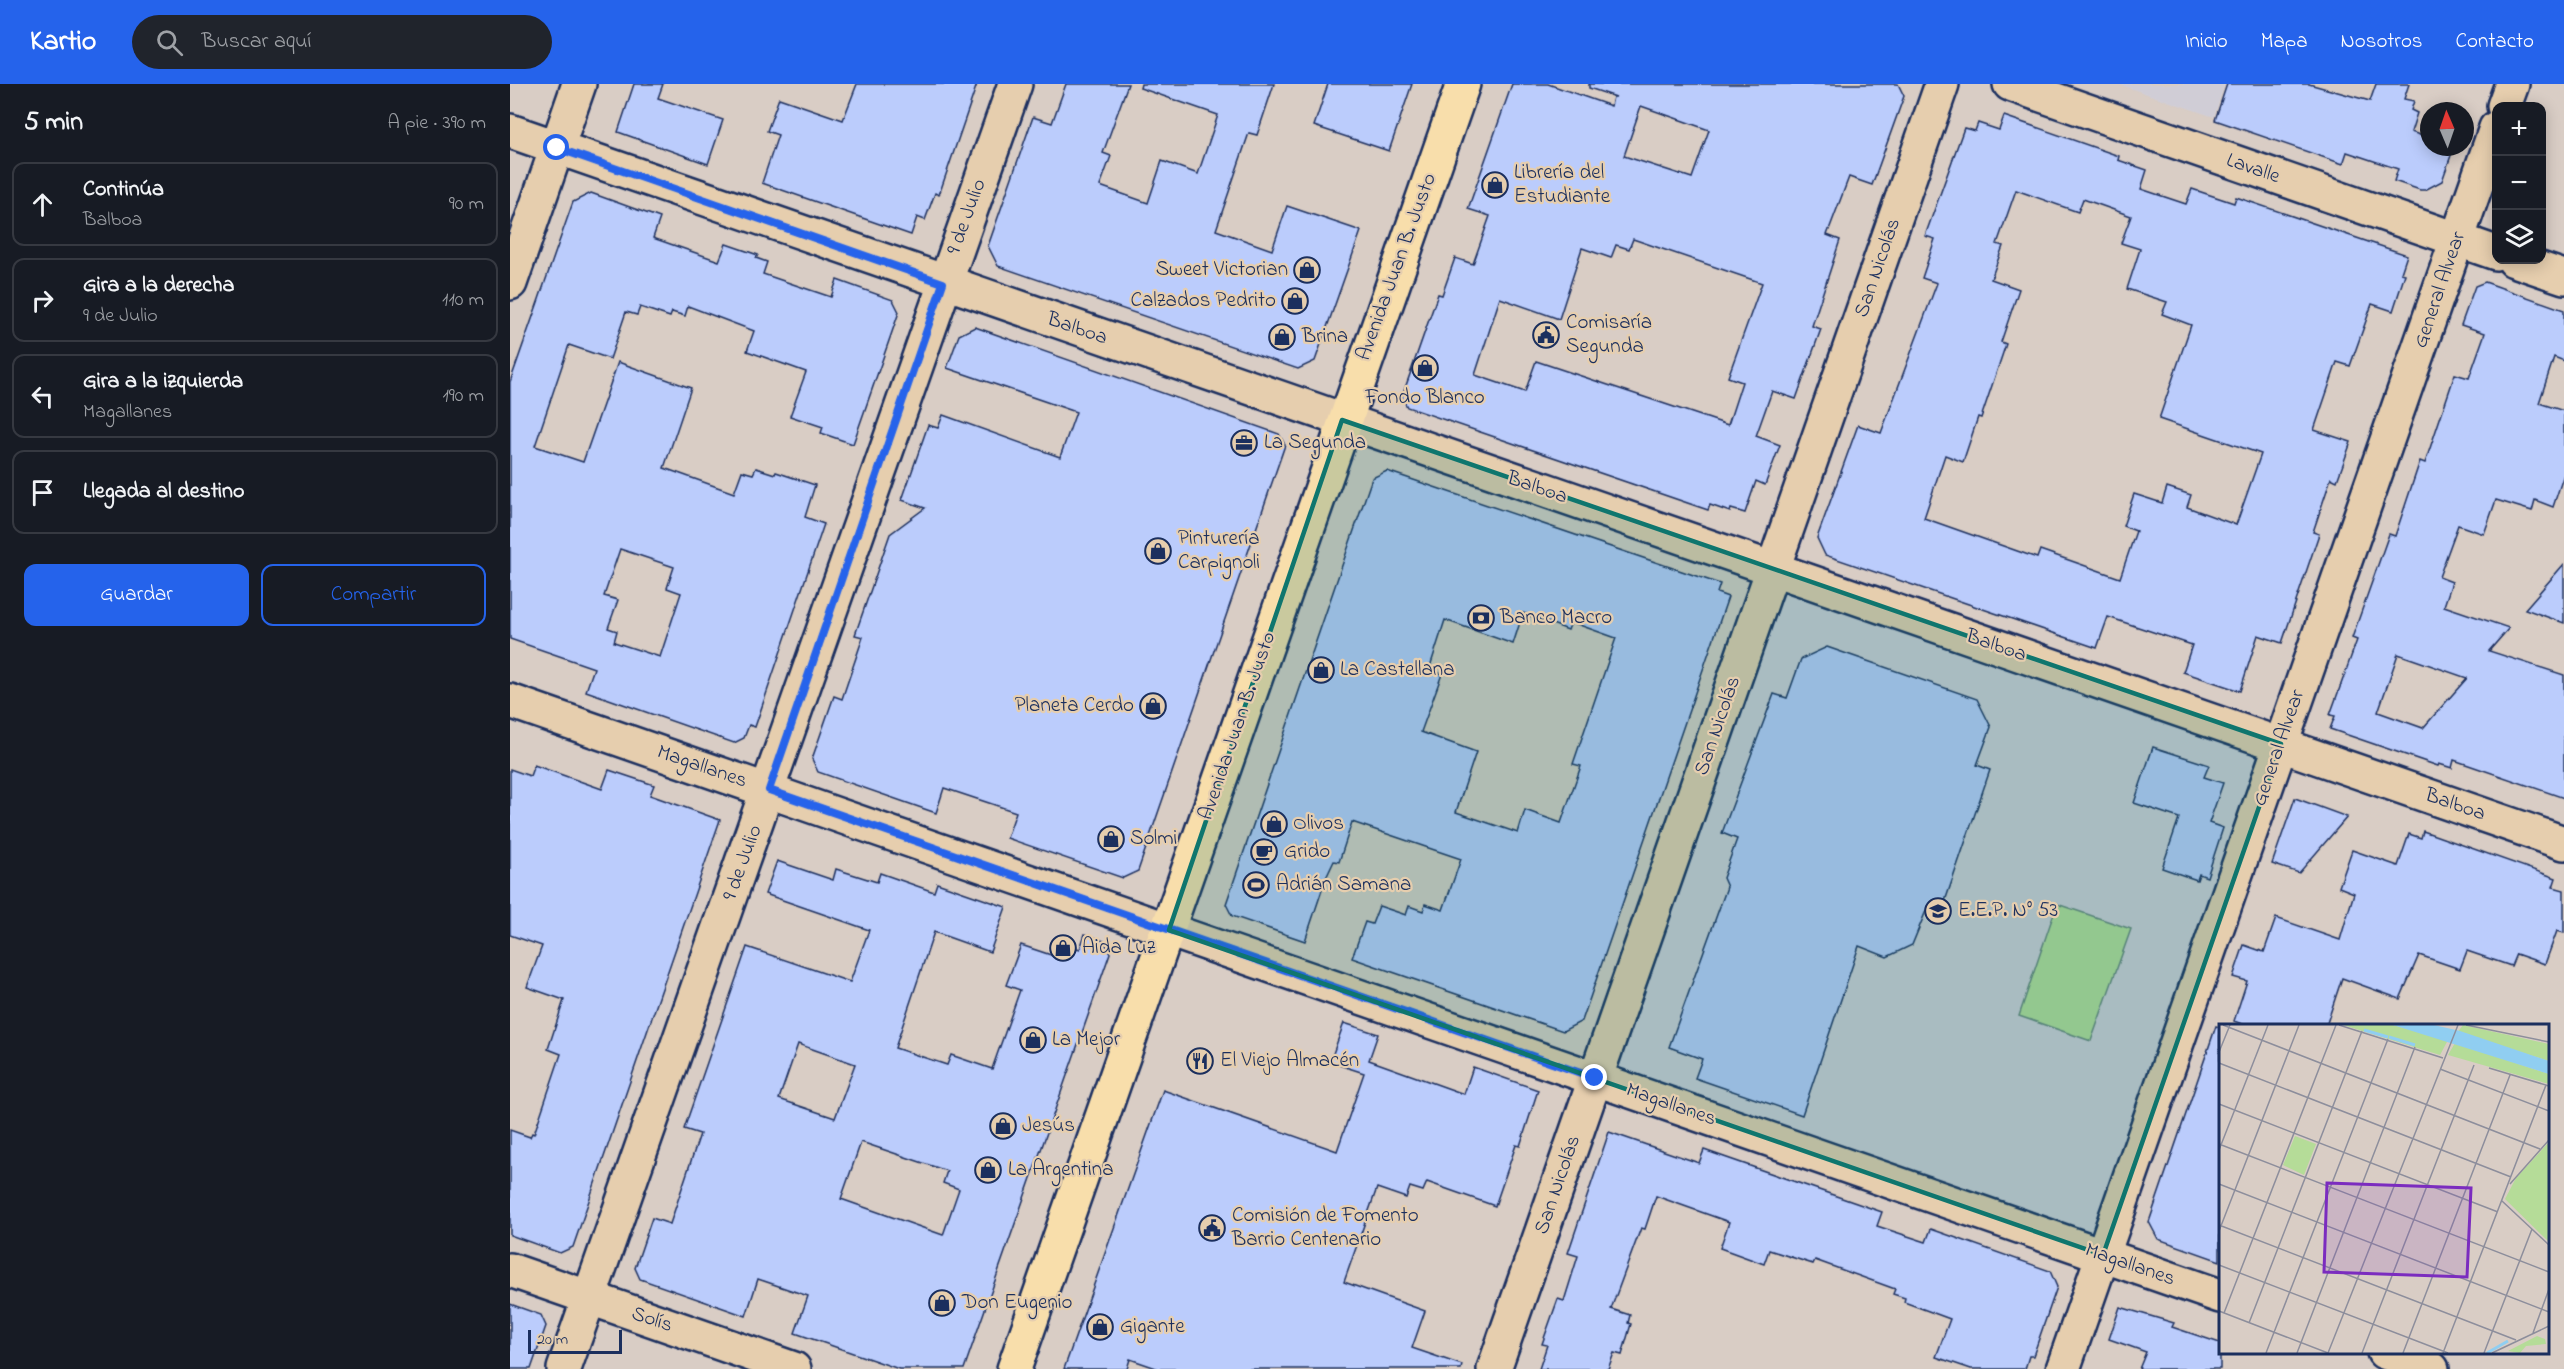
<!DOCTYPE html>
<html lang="es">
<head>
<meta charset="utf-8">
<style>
	body { margin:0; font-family:"Indie Flower",sans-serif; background:#20242c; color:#f1f3f6 }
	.controls { position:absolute; right:18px; top:18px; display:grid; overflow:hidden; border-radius:12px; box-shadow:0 3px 15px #0003 }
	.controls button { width:54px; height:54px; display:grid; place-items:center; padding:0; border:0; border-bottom:2px solid #363941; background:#171b24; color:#f1f3f6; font:30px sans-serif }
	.compass { position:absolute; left:1910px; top:18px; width:54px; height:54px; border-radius:50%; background:#171b24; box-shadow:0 3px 15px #0003; rotate:358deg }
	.scale { position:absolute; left:18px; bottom:15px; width:94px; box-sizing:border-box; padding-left:6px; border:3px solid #1b2f5e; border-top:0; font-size:16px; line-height:21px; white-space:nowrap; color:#1b2f5e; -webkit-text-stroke:4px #e6ceae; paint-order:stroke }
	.stop { position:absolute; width:18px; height:18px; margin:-14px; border:4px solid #2563eb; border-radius:50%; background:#fff }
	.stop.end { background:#2563eb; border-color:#fff; box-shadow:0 2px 6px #0008 }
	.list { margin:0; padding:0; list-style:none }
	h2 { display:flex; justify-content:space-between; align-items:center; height:78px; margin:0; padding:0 24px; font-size:26px }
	h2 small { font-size:20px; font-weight:400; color:#9ea1a6 }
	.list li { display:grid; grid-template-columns:39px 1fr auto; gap:18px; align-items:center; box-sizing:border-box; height:84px; margin:0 12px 12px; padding:0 12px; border:2px solid #363941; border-radius:12px }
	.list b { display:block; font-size:22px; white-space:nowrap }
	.list p { margin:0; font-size:20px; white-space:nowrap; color:#9ea1a6 }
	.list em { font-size:20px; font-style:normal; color:#9ea1a6 }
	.actions { display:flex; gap:12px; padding:18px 24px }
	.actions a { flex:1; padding:14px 0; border:2px solid #2563eb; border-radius:12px; text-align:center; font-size:21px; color:#2563eb }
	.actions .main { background:#2563eb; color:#fff }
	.icon { flex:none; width:33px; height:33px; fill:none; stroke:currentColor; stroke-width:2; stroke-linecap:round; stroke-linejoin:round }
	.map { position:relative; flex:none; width:2054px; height:1285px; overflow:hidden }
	header { display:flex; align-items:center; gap:36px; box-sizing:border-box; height:84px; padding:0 30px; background:#2563eb; color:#fff }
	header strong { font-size:28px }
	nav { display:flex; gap:33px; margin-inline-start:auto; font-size:21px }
	.search { width:420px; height:54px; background:#20242c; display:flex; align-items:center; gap:15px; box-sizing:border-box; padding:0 21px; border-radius:33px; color:#9ea1a6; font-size:22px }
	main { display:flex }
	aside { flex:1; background:#171b24 }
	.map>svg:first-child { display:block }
	.built { fill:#d0cdd6 }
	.green { fill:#b5dc98; stroke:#68867b; stroke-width:1.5 }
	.building { fill:#bbccfc; stroke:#1b2f5e; stroke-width:1.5; fill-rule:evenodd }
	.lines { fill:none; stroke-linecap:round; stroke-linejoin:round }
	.minor-casing { stroke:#1b2f5e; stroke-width:38 }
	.major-casing { stroke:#1b2f5e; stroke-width:38 }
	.minor { stroke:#e6ceae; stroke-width:33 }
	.major { stroke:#f8deab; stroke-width:33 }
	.route { stroke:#2563eb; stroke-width:8 }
	.marked { fill:#0f766e; fill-opacity:0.2; stroke:#0f766e; stroke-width:4.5; stroke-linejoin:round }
	.labels { text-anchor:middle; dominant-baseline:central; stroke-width:4.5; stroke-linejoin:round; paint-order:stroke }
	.street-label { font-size:21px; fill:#1b2f5e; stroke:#e6ceae }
	.poi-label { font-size:21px; fill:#1b2f5e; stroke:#e6ceae; text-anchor:start }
	.inset-river { fill:none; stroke:#90cef1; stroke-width:3 }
	.inset-road { fill:none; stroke:#8d8e9c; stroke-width:1.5 }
	.view { fill:#7b2cbf; fill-opacity:0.15; stroke:#7b2cbf; stroke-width:3 }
	.inset-edge { fill:none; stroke:#1b2f5e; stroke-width:3 }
</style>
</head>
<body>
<header>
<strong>Kartio</strong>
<div class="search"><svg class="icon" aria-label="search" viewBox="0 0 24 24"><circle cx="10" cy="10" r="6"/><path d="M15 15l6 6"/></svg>Buscar aquí</div>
<nav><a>Inicio</a><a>Mapa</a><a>Nosotros</a><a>Contacto</a></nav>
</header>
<main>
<aside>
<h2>5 min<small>A pie · 390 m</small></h2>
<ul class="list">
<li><svg class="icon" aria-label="ahead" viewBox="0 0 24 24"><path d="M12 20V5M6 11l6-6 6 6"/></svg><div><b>Continúa</b><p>Balboa</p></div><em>90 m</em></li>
<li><svg class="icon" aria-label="right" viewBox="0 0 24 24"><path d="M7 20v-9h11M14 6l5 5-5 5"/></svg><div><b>Gira a la derecha</b><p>9 de Julio</p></div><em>110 m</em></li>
<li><svg class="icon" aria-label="left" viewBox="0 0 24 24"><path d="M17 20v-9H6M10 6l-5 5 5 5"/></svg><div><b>Gira a la izquierda</b><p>Magallanes</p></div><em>190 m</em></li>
<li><svg class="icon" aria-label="arrive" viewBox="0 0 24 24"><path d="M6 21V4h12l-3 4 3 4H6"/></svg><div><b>Llegada al destino</b></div></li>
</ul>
<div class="actions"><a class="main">Guardar</a><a>Compartir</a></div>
</aside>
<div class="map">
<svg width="2054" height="1285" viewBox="0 0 2054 1285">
	<rect width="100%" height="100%" fill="#d9cdc5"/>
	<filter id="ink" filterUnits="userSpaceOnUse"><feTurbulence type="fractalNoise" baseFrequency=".0167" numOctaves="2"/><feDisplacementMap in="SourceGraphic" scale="12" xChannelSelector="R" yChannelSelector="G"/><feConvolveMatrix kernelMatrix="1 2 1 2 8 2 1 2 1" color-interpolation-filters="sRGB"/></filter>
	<g filter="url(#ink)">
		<!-- built -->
		<g class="built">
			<polygon points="1608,0 1715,0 1704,33"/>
			<polygon points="1263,485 1771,660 1593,1171 1085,994"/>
		</g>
		<!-- green -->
		<polygon class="green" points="1547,820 1621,845 1581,957 1509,932"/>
		<!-- building -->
		<g class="building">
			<polygon points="124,0 153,0 148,14 213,36 198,80 108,48"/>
			<polygon points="347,0 467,0 429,111 425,109 415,136 407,133 401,151 252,99 268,51 257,47 269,14 333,36"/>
			<polygon points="556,0 618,0 593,69 601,72 590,102 638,119 652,77 688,90 708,31 630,4 631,0 764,0 747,51 739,49 706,146 762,166 777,122 851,147 805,277 788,285 488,182 478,162 523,33 542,39"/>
			<polygon points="818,0 902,0 879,67 804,42"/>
			<path d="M1002,0h36l63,22 2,-9h3l-27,-9v-4h309l6,12 -32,89 -23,-8 -22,58 13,5 -28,86 9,3 -25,70 -24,-8 -16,45 24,9 -15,40 -9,-4 -11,32 -14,-4 -1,3 -20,-7 -2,5 -301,-103 -5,-10 36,-103 4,1 13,-37 18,6 17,-48 -22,-7zM1131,22l68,24 -17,48 -68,-22zM1123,155l129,44 -34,94 14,5 -14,43 -192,-64 -11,31 -50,-17 25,-77 59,21 23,-71 29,10 5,-13 13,4z"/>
			<polygon points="1717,0 1799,0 1860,17 1866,0 1899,0 1894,15 1904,17 1901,26 1907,29 1901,48 1919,54 1919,63 1944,63 1932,97 1915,106 1910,106 1884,97 1888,85 1837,68 1833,80 1705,36"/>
			<path d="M1494,32l115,40 -1,4 29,10 -6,19 45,15 6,-15 42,14 2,-6 171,58 -6,18 4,1 -12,37 -21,-7 -22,62 -13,-4 -23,68 37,12 -14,39 -6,-3 -18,54 6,2 -37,109 -24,-8 -18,56 -57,-19 9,-27 -84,-28 -11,31 -272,-93 -8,-17 41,-113 23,8 56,-150 -15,-5 13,-39 -10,-3 39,-108 11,3 3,-8 21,7zM1506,106l62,22 5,-13 48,17 -10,27 19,6 -13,40 40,13 -5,12 29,11 -32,94 102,35 -25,71 -49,-18 4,-12 -24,-8 -5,16 -28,-9 -11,32 13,5 -16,47 -80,-28 -3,8 -113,-40 21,-63 18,7 15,-45 3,1 25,-74 -5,-2 18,-53 -28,-10 12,-33 -6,-2z"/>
			<path d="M81,109l69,25 -7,20 66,23 7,-17 32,11 -2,3 11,4 -4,12 68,23 6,-17 56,20 6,12 -46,132 -32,-11 2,-6 -33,-11 16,-44 -59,-21 7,-20 -66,-25 -3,10 -13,-4 -2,5 -30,-10 -3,8 -11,-3 -16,47 -41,-14 -34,101 48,16 35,-100 73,26 -27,80 70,25 8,-22 11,3 3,-6 19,6 1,-2 39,13 -10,32 19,7 -69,203 -6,-2 -5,13 -10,5 -148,-52 8,-23 -84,-29v-257l63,-180zM110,465l54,18 -7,21 14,5 -21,64 -46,-15 3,-11 -9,-3 10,-28 -14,-4z"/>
			<path d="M1975,198l79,28v51l-10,-4 -15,46 25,8v63l-11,33 -18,-7 -3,11 -36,-11 -12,34 -26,-9 -19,52 13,5 -8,24 65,22 -20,23 75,24v123l-110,-38 -2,8 -13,-4 -1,2 -108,-37 5,-13 -5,-1 27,-75 -5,-2 37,-104 6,2 25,-75 5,2 30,-89 14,4 16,-45 -24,-8 14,-39zM1888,570l69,24 -44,50 -45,-16z"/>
			<polygon points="465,243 769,350 775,361 628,787 613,794 497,754 506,728 434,704 426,729 308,688 302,675 324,612 332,615 353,553 345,551 380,450 415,424 392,416 418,341 428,344 433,331 550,373 566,328 437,284 449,251"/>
			<path d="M877,387l333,113 -3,9 11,4 -146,424 -19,10 -211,-73 13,-36 7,2 7,-18 27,9 3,-9 14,5 2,-7 18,6 18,-51 -109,-37 -13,40 -5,-1 -8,17 -21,63 -73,-25 -6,-12 146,-426zM1013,529l45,17 3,-8 45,16 -43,126 8,2 -20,57 -36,-13 -7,23 -62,-21 20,-60 -55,-20 21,-58 -13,-4 16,-50 68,24z"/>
			<polygon points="2054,480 2054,539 2015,525"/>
			<polygon points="1317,563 1467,615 1481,643 1467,681 1480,686 1432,826 1418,822 1402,861 1377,873 1349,862 1292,1031 1185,994 1192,975 1159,963 1217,803 1213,794 1227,755 1212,749 1264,610 1277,614 1291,575"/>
			<polygon points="1643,663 1699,681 1694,693 1713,699 1699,739 1713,744 1697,793 1689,790 1687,796 1652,784 1669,734 1624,719"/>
			<polygon points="24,681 92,705 99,686 144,701 140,711 210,736 63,1163 50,1169 0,1151 0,1046 20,1053 22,1049 24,1050 51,970 38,965 54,916 17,903 32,862 0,851 0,685 20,692"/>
			<polygon points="1785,714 1837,733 1789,789 1762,780"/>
			<polygon points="1913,747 2046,794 2043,803 2054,806 2054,849 2047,847 2035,880 2006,870 2001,882 1957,867 1950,885 1909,871 1890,915 1832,894 1816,942 1737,942 1724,937 1737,897 1723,893 1734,861 1754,868 1766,834 1830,856 1844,809 1829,803 1842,766 1888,782 1899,750 1911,754"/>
			<path d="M267,777l56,19 3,-11 41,13 3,-9 54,19 3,-9 69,24 -16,45 -56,-20 -39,116 52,17 4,-10 41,14 28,-79 -14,-5 15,-40 42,14 5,-14 12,4 5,-15 19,7 6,12 -146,416h-65l-104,-36 13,-37 -50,-17 -12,37 -106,-37 -5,-11 17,-50 18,6 30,-90 -16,-5 63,-182 103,35 19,-52 -104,-36zM288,960l57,20 -20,54 -56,-19zM351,1058l86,29 -4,12 16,6 -16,46 -102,-36z"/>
			<polygon points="834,939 868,950 859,976 954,1010 963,983 1028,1006 1010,1062 1006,1061 985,1122 917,1098 913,1107 900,1103 896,1114 867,1104 834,1198 915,1227 902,1264 952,1281 951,1285 649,1285 620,1275 617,1285 554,1285 653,1006 827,1067 854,989 820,978"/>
			<polygon points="1706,942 1710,943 1710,1177 1648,1155 1639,1138"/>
			<polygon points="1099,1048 1189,1079 1194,1066 1372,1128 1367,1142 1416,1158 1421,1145 1540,1187 1547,1203 1523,1272 1519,1272 1515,1285 1461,1285 1426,1273 1440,1235 1394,1218 1395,1214 1383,1210 1385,1205 1305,1176 1303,1180 1259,1166 1254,1180 1210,1164 1219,1138 1146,1112 1135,1145 1131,1144 1101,1225 1120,1231 1118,1239 1121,1240 1112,1271 1104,1269 1098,1285 1029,1285 1037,1261 1032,1260 1048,1215 1054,1217 1068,1172 1058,1169"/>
			<polygon points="0,1220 31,1231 36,1242 21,1285 0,1285"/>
			<polygon points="1610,1223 1664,1239 1662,1243 1710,1259 1710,1285 1629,1285 1636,1268 1599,1255"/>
		</g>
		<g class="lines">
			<!-- minor casing -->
			<g class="minor-casing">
				<g id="minor">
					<polyline points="1500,0 1986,169"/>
					<polyline points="1994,22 2002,0"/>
					<polyline points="0,47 2054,759"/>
					<polyline points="2004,176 2054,193"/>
					<polyline points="0,199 69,0"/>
					<polyline points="0,617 1710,1212"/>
					<polyline points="0,1186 284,1285"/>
					<polyline points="1874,1268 1922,1285"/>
					<polyline points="54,1285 505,0"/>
					<polyline points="984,1285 1432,0"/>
					<polyline points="1553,1285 1986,44"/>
				</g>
			</g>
			<!-- major casing -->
			<g class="major-casing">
				<path id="major" d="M504,1285c151,-428 296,-858 449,-1285"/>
			</g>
			<!-- minor -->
			<use href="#minor" class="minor"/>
			<!-- major -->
			<use href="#major" class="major"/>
		</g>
	</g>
	<g class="lines" filter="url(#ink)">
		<!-- route -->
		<polyline class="route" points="47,64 433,199 259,706 1085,994"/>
	</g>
	<!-- marked area -->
	<path class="marked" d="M832,336l939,324 -178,511 -934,-325z"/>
	<!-- icons -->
	<defs>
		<g id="shop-ring" transform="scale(1.35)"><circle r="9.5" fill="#e6ceae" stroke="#1b2f5e" stroke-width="1.5"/><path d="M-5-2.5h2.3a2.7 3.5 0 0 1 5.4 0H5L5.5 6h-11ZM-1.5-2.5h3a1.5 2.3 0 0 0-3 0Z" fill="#1b2f5e"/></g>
		<g id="civic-ring" transform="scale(1.35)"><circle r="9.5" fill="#e6ceae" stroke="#1b2f5e" stroke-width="1.5"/><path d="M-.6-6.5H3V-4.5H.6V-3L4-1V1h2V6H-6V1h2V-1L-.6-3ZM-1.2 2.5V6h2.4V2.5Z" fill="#1b2f5e"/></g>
		<g id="office-ring" transform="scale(1.35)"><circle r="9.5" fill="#e6ceae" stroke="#1b2f5e" stroke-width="1.5"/><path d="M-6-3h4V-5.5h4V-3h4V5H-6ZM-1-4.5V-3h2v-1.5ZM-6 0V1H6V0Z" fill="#1b2f5e"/></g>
		<g id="bank-ring" transform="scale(1.35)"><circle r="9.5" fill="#e6ceae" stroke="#1b2f5e" stroke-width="1.5"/><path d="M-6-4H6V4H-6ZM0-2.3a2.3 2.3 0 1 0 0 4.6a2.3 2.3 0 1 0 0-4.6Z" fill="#1b2f5e"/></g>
		<g id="cafe-ring" transform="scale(1.35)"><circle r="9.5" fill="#e6ceae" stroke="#1b2f5e" stroke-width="1.5"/><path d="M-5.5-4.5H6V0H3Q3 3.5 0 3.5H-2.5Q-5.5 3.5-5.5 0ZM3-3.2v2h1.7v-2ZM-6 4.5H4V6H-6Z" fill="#1b2f5e"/></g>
		<g id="stadium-ring" transform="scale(1.35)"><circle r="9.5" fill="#e6ceae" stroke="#1b2f5e" stroke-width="1.5"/><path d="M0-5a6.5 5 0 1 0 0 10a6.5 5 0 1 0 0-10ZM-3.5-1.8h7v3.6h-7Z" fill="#1b2f5e"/></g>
		<g id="school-ring" transform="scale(1.35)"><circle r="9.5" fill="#e6ceae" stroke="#1b2f5e" stroke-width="1.5"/><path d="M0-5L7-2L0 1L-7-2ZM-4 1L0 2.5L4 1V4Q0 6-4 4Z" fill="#1b2f5e"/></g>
		<g id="restaurant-ring" transform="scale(1.35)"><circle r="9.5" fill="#e6ceae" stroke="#1b2f5e" stroke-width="1.5"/><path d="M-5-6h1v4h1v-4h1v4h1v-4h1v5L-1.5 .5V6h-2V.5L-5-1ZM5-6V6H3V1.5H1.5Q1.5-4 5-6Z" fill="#1b2f5e"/></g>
	</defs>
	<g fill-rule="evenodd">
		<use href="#shop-ring" x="985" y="101"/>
		<use href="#shop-ring" x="797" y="186"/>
		<use href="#shop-ring" x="785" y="217"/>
		<use href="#civic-ring" x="1036" y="251"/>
		<use href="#shop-ring" x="772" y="253"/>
		<use href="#shop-ring" x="915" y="284"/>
		<use href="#office-ring" x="734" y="359"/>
		<use href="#shop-ring" x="648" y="467"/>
		<use href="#bank-ring" x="971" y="534"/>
		<use href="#shop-ring" x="811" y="586"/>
		<use href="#shop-ring" x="643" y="622"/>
		<use href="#shop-ring" x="764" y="740"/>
		<use href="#shop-ring" x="601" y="755"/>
		<use href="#cafe-ring" x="754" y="768"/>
		<use href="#stadium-ring" x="746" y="801"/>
		<use href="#school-ring" x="1428" y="827"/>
		<use href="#shop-ring" x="553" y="864"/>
		<use href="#shop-ring" x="523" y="956"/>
		<use href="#restaurant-ring" x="690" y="977"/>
		<use href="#shop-ring" x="493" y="1042"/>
		<use href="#shop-ring" x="478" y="1086"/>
		<use href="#civic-ring" x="702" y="1144"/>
		<use href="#shop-ring" x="432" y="1219"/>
		<use href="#shop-ring" x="590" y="1243"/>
	</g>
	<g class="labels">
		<!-- street labels -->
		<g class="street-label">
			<text transform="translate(1743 85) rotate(19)">Lavalle</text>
			<text transform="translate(457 133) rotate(-70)">9 de Julio</text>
			<text transform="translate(887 183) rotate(-70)">Avenida Juan B. Justo</text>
			<text transform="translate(1368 184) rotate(-71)">San Nicolás</text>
			<text transform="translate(1930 206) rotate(-71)">General Alvear</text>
			<text transform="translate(567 245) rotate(19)">Balboa</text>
			<text transform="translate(1027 404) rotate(19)">Balboa</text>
			<text transform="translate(1486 562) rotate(19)">Balboa</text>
			<text transform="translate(728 642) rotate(-71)">Avenida Juan B. Justo</text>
			<text transform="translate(1208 642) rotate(-71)">San Nicolás</text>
			<text transform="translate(1769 664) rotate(-71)">General Alvear</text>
			<text transform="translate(192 683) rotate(19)">Magallanes</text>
			<text transform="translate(1945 721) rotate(19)">Balboa</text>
			<text transform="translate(233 779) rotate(-70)">9 de Julio</text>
			<text transform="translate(1161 1021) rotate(19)">Magallanes</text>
			<text transform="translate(1048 1101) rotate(-71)">San Nicolás</text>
			<text transform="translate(1620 1181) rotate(19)">Magallanes</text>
			<text transform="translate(142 1236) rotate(19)">Solís</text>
		</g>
		<!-- poi labels -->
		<g class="poi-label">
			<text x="1004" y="89">Librería del<tspan x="1004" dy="24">Estudiante</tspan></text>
			<text x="778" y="186" text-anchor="end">Sweet Victorian</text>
			<text x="766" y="217" text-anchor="end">Calzados Pedrito</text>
			<text x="1056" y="239">Comisaría<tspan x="1056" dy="24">Segunda</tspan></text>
			<text x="792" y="253">Brina</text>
			<text x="915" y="314" text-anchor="middle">Fondo Blanco</text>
			<text x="754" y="359">La Segunda</text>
			<text x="668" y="455">Pinturería<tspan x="668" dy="24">Carpignoli</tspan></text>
			<text x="990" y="534">Banco Macro</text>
			<text x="830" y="586">La Castellana</text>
			<text x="624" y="622" text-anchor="end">Planeta Cerdo</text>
			<text x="783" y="740">Olivos</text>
			<text x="620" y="755">Solmi</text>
			<text x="774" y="768">Grido</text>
			<text x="766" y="801">Adrián Samana</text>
			<text x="1448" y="827">E.E.P. N° 53</text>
			<text x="572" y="864">Aida Luz</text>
			<text x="542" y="956">La Mejor</text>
			<text x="710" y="977">El Viejo Almacén</text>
			<text x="512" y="1042">Jesús</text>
			<text x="498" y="1086">La Argentina</text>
			<text x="722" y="1132">Comisión de Fomento<tspan x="722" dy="24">Barrio Centenario</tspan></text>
			<text x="452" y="1219">Don Eugenio</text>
			<text x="610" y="1243">Gigante</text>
		</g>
	</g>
	<!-- overview -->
	<g transform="translate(1709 940)">
		<rect width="330" height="330" fill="#d9cdc5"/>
		<path d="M124,1h50l55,15 -8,15zM244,1l86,19v17l-92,-28zM236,19l94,31v10l-101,-29zM76,112l21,8 -12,31 -21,-10zM330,118v100l-44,-43 11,-21zM318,312l8,3 1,5 -20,2 -6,7 -12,-2z" fill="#b5dc98"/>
		<path d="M174,1h41l26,6 89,30v13z" fill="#90cef1"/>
		<path class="inset-river" d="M145,6l24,7M170,13l26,8M268,329l21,-12"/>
		<path class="inset-road" d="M4,1l317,124M120,1l104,33M247,1l83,17M0,28l11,-27M0,39l292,114M270,44l60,18M221,45l109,42M0,80l279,108M0,120l330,128M0,126l49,-125M0,160l330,128M291,160l39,-44M283,177l47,44M0,201l297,115M0,207l80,-206M0,241l229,88M0,287l109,42M5,289l112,-288M30,299l113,-292M314,309l16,-44M47,329l122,-314M78,329l118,-306M109,329l130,-328M143,329l112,-288M184,329l107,-278M224,329l103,-268M265,329l48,-124M273,329l57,-27"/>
		<path class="view" d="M108,159l144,5 -4,89 -143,-5z"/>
		<rect width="330" height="330" class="inset-edge"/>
	</g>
</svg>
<div class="controls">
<button>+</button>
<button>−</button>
<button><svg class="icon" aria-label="layers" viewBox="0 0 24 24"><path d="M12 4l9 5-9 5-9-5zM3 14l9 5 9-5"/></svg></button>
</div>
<svg class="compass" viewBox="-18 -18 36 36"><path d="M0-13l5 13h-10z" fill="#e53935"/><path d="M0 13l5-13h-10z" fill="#9ea1a6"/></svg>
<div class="scale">20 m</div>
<div class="stop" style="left:47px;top:64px"></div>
<div class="stop end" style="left:1085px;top:994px"></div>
</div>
</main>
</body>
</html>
